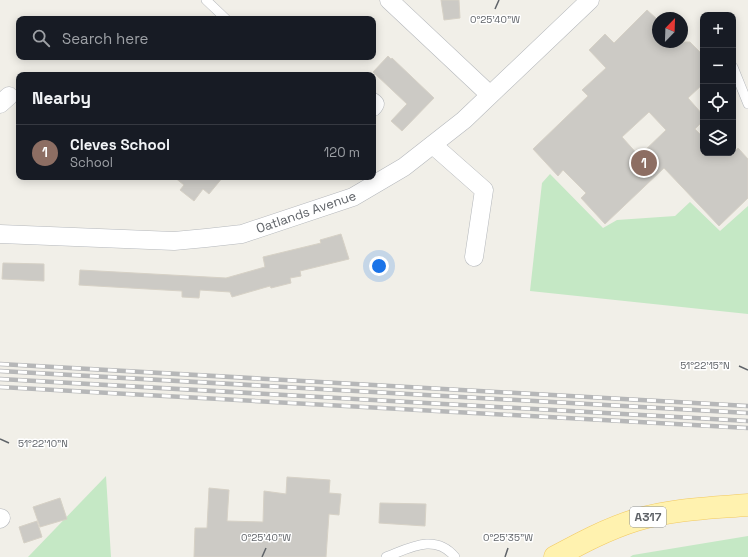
<!DOCTYPE html>
<html lang="en">
<head>
<meta charset="utf-8">
<style>
	body { margin:0; font-family:"Space Grotesk",sans-serif; background:#20242c; color:#f1f3f6 }
	.controls { position:absolute; right:12px; top:12px; display:grid; overflow:hidden; border-radius:8px; box-shadow:0 2px 10px #0003 }
	.controls button { width:36px; height:36px; display:grid; place-items:center; padding:0; border:0; border-bottom:1px solid #363941; background:#171b24; color:#f1f3f6; font:20px sans-serif }
	.compass { position:absolute; left:652px; top:12px; width:36px; height:36px; border-radius:50%; background:#171b24; box-shadow:0 2px 10px #0003; rotate:23deg }
	.you { position:absolute; left:379px; top:266px; width:14px; height:14px; margin:-10px; border:3px solid #fff; border-radius:50%; background:#1a73e8; box-shadow:0 0 0 6px #1a73e833 }
	.badge { display:grid; place-items:center; width:26px; height:26px; border-radius:50%; background:#1a73e8; color:#fff; font-size:13px; font-weight:700 }
	.pin { position:absolute; translate:-50% -50%; border:2px solid #fff; box-shadow:0 1px 4px #0006 }
	.list { margin:0; padding:0; list-style:none }
	h2 { display:flex; justify-content:space-between; align-items:center; height:52px; margin:0; padding:0 16px; font-size:17px }
	h2 small { font-size:13px; font-weight:400; color:#9ea1a6 }
	.list li { display:grid; grid-template-columns:26px 1fr auto; gap:12px; align-items:center; box-sizing:border-box; height:56px; padding:0 16px; border-top:1px solid #363941 }
	.list b { display:block; font-size:15px; white-space:nowrap }
	.list p { margin:0; font-size:13px; white-space:nowrap; color:#9ea1a6 }
	.list em { font-size:13px; font-style:normal; color:#9ea1a6 }
	.icon { flex:none; width:22px; height:22px; fill:none; stroke:currentColor; stroke-width:2; stroke-linecap:round; stroke-linejoin:round }
	.map { position:relative; flex:none; width:748px; height:557px; overflow:hidden }
	.search { position:absolute; background:#171b24; box-shadow:0 2px 10px #0003; left:16px; top:16px; width:360px; height:44px; display:flex; align-items:center; gap:10px; box-sizing:border-box; padding:0 14px; border-radius:8px; color:#9ea1a6; font-size:15px }
	.panel { position:absolute; background:#171b24; box-shadow:0 2px 10px #0003; left:16px; top:72px; width:360px; height:108px; border-radius:8px }
	.map>svg:first-child { display:block }
	.green { fill:#c5e8c5 }
	.building { fill:#cccac5; stroke:#d6d1c6; fill-rule:evenodd }
	.lines { fill:none; stroke-linecap:round; stroke-linejoin:round }
	.lane-casing { stroke:#b5b8bc; stroke-width:10 }
	.street-casing { stroke:#b5b8bc; stroke-width:19 }
	.primary-casing { stroke:#f2c960; stroke-width:23 }
	.lane { stroke:#fff; stroke-width:9 }
	.street { stroke:#fff; stroke-width:18 }
	.primary { stroke:#fff2af; stroke-width:22 }
	.rail-casing { stroke:#b6b7b8; stroke-width:4.5 }
	.rail { stroke:#fff; stroke-width:3; stroke-dasharray:9; stroke-linecap:butt }
	.ticks { fill:none; stroke:#5f6368; stroke-width:1.5 }
	.labels { text-anchor:middle; dominant-baseline:central; stroke-width:3; stroke-linejoin:round; paint-order:stroke }
	.shield { fill:#fff; stroke:#8f9295; stroke-width:1 }
	.shield-label { font-size:12px; font-weight:bold; fill:#5f6368 }
	.street-label { font-size:13px; fill:#5f6368; stroke:#fff }
	.ticks-label { font-size:10px; text-anchor:middle; fill:#5f6368; stroke:#fff; stroke-width:3; stroke-linejoin:round; paint-order:stroke }
</style>
</head>
<body>
<div class="map">
<svg width="748" height="557" viewBox="0 0 748 557">
	<rect width="100%" height="100%" fill="#f1efe8"/>
	<!-- green -->
	<g class="green">
		<polygon points="550,174 603,228 617,220 675,216 690,202 720,231 748,206 748,314 530,291 542,183"/>
		<polygon points="106,476 111,557 28,557"/>
		<polygon points="748,536 748,557 630,557 633,555"/>
	</g>
	<!-- building -->
	<g class="building">
		<polygon points="441,0 459,0 460,18 444,20"/>
		<path d="M647,10l11,10v22h32l13,13v29l-15,14 15,17v6l-8,8 8,8v16h30l5,-5 10,11v39l-29,28 -55,-58 -59,56 -24,-26 5,-5 -23,-23 -5,6 -25,-27 55,-53 -6,-6 24,-22 -17,-18 16,-16 9,9zM649,112l17,18 -27,26 -17,-19z"/>
		<polygon points="388,56 391,59 392,58 434,98 402,131 391,121 407,104 373,72"/>
		<polygon points="174,177 223,177 209,194 203,189 194,201 180,190 184,185"/>
		<polygon points="341,234 349,259 300,271 301,276 290,278 291,283 271,288 270,286 232,297 230,292 200,290 199,298 182,297 182,291 79,285 80,270 226,278 265,267 263,257 321,243 320,240"/>
		<polygon points="3,263 44,264 44,281 2,279"/>
		<polygon points="287,477 330,480 329,493 341,494 339,515 329,514 326,557 194,557 195,528 207,528 209,488 229,490 227,521 263,522 264,491 286,494"/>
		<polygon points="60,498 67,519 40,527 33,507"/>
		<polygon points="380,503 426,504 425,526 379,523"/>
		<polygon points="37,521 42,537 24,543 19,527"/>
	</g>
	<g class="lines">
		<!-- lane casing -->
		<g class="lane-casing">
			<g id="lane">
				<polyline points="206,0 226,19"/>
				<polyline points="733,67 748,104"/>
				<path d="M386,557c24,-9 49,-24 69,0"/>
			</g>
		</g>
		<!-- street casing -->
		<g class="street-casing">
			<g id="street">
				<polyline points="389,0 489,94"/>
				<polyline points="373,102 375,104 373,107"/>
				<polyline points="0,104 9,96"/>
				<polyline points="433,145 484,190 474,257"/>
				<polyline points="0,234 174,241 206,238 242,234 353,197 404,167 464,120 590,0"/>
				<polyline points="0,519 1,518"/>
			</g>
		</g>
		<!-- primary casing -->
		<g class="primary-casing">
			<path id="primary" d="M555,557c26,-14 52,-28 81,-37 36,-11 74,-12 112,-15"/>
		</g>
		<!-- lane -->
		<use href="#lane" class="lane"/>
		<!-- street -->
		<use href="#street" class="street"/>
		<!-- primary -->
		<use href="#primary" class="primary"/>
		<!-- rail casing -->
		<g class="rail-casing">
			<g id="rail">
				<polyline points="0,364 748,406"/>
				<polyline points="0,371 748,413"/>
				<polyline points="0,379 748,421"/>
				<polyline points="0,387 748,428"/>
			</g>
		</g>
		<!-- rail -->
		<use href="#rail" class="rail"/>
	</g>
	<!-- ticks -->
	<path class="ticks" d="M495,9l4,-9M739,366l9,4M0,439l9,4M262,557l4,-9M505,557l3,-9"/>
	<g class="labels">
		<!-- shield labels -->
		<rect class="shield" x="630" y="507" width="36" height="20" rx="3"/>
		<g class="shield-label">
			<text x="648" y="517">A317</text>
		</g>
		<!-- street labels -->
		<g class="street-label">
			<text transform="translate(306 212) rotate(-19)">Oatlands Avenue</text>
		</g>
	</g>
	<g class="ticks-label">
		<text x="495" y="23">0°25'40"W</text>
		<text x="705" y="369">51°22'15"N</text>
		<text x="43" y="447">51°22'10"N</text>
		<text x="266" y="541">0°25'40"W</text>
		<text x="508" y="541">0°25'35"W</text>
	</g>
</svg>
<div class="controls">
<button>+</button>
<button>−</button>
<button><svg class="icon" aria-label="locate" viewBox="0 0 24 24"><circle cx="12" cy="12" r="6"/><path d="M12 2v4M12 18v4M2 12h4M18 12h4"/></svg></button>
<button><svg class="icon" aria-label="layers" viewBox="0 0 24 24"><path d="M12 4l9 5-9 5-9-5zM3 14l9 5 9-5"/></svg></button>
</div>
<svg class="compass" viewBox="-18 -18 36 36"><path d="M0-13l5 13h-10z" fill="#e53935"/><path d="M0 13l5-13h-10z" fill="#9ea1a6"/></svg>
<div class="you"></div>
<div class="pin badge" style="left:644px;top:163px;background:#8d6e63">1</div>
<div class="search"><svg class="icon" aria-label="search" viewBox="0 0 24 24"><circle cx="10" cy="10" r="6"/><path d="M15 15l6 6"/></svg>Search here</div>
<section class="panel">
<h2>Nearby<small></small></h2>
<ul class="list">
<li><span class="badge" style="background:#8d6e63">1</span><div><b>Cleves School</b><p>School</p></div><em>120 m</em></li>
</ul>
</section>
</div>
</body>
</html>
